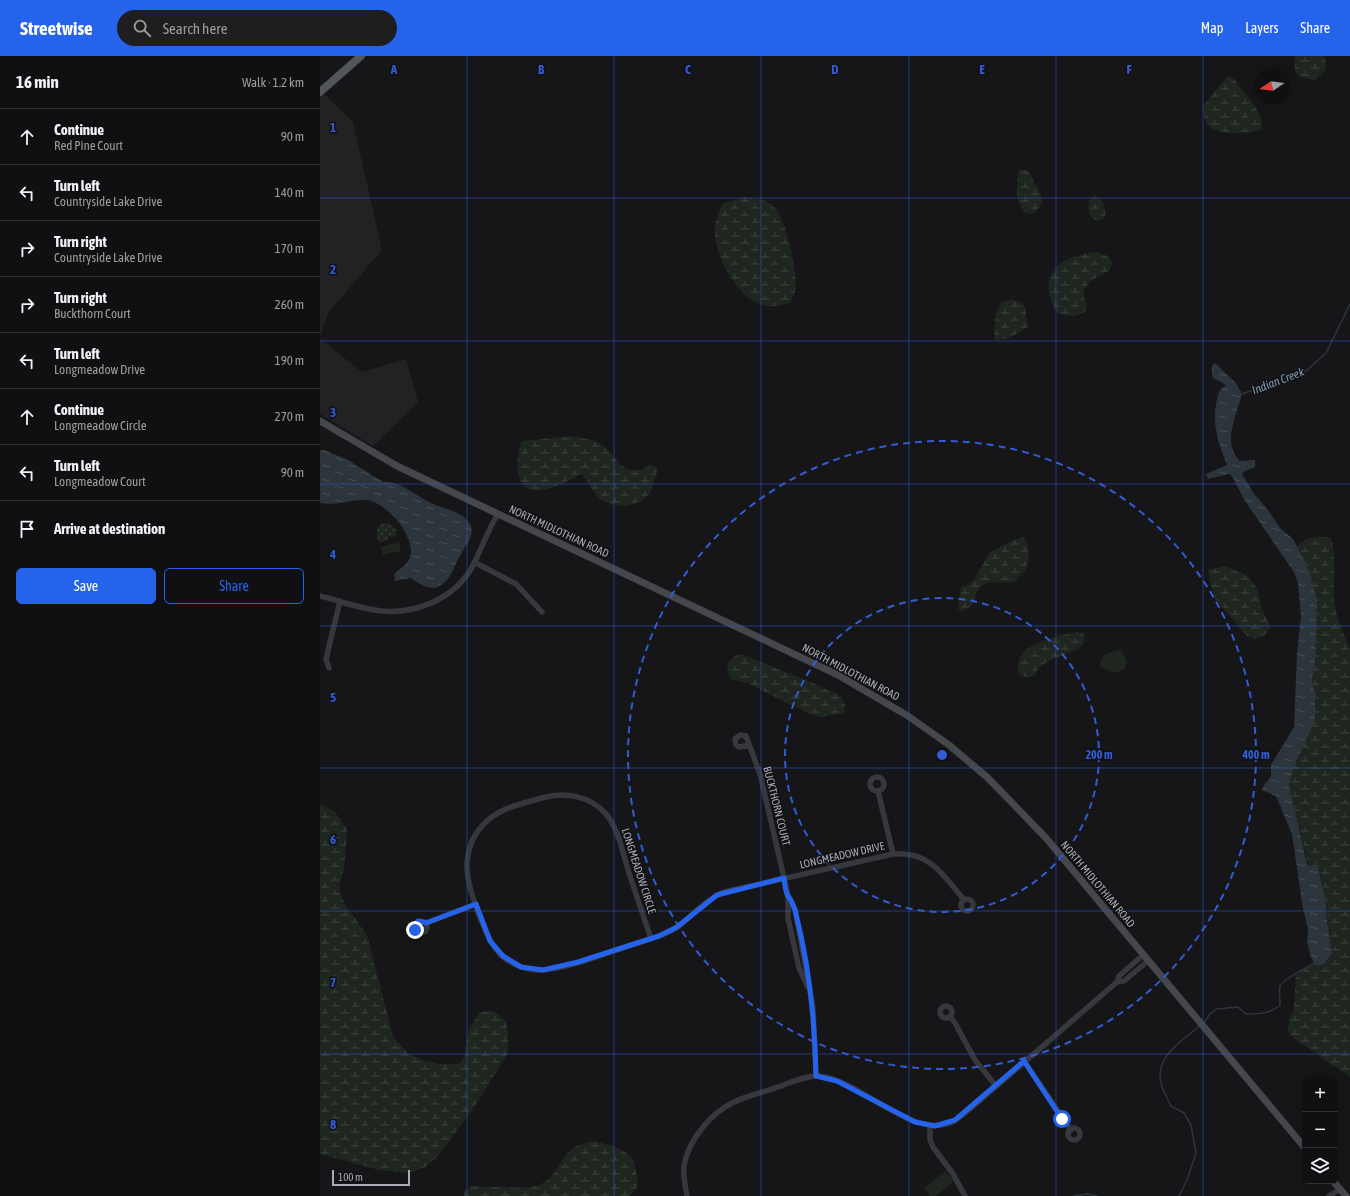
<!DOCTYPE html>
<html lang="en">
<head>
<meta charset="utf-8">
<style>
	body { margin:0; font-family:"Asap Condensed",sans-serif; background:#1e1e20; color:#f1f3f6 }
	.controls { position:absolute; right:12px; bottom:12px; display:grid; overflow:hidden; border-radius:6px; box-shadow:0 4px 16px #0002 }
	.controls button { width:36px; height:36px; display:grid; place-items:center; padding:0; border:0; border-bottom:1px solid #303032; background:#101012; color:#f1f3f6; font:20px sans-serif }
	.compass { position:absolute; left:934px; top:12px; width:36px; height:36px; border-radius:50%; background:#101012; box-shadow:0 4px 16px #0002; rotate:257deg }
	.scale { position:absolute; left:12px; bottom:10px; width:78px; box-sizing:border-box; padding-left:4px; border:2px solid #a8adb8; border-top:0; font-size:11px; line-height:14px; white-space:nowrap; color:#a8adb8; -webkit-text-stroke:3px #111113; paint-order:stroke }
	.stop { position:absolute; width:12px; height:12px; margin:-9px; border:3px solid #2563eb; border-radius:50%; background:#fff }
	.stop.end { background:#2563eb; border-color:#fff; box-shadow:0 1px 4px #0008 }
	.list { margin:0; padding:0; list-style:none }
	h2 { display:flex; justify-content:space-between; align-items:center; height:52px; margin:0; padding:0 16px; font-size:17px }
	h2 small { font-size:13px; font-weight:400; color:#9c9d9f }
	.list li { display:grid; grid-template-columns:26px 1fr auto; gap:12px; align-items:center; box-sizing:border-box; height:56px; padding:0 16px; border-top:1px solid #303032 }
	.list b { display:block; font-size:15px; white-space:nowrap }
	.list p { margin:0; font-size:13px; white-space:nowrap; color:#9c9d9f }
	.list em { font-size:13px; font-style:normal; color:#9c9d9f }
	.actions { display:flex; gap:8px; padding:12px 16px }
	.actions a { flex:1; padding:9px 0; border:1px solid #2563eb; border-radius:6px; text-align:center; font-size:14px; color:#2563eb }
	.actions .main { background:#2563eb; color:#fff }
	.icon { flex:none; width:22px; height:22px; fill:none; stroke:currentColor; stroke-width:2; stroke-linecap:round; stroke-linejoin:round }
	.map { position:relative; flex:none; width:1030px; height:1140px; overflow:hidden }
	header { display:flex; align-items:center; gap:24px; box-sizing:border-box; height:56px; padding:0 20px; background:#2563eb; color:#fff }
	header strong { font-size:19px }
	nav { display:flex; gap:22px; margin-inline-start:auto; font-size:14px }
	.search { width:280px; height:36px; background:#1e1e20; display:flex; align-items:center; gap:10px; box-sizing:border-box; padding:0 14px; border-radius:22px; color:#9c9d9f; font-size:15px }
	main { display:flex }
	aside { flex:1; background:#101012 }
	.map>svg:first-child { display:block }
	.built { fill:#222225 }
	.grass { fill:#1e261f }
	.wetland { fill:url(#wetland-marsh) }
	.park { fill:url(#park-dots) }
	.water { fill:url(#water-ripples) }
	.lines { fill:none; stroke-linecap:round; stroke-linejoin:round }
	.stream { stroke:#2c353c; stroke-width:1.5 }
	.minor { stroke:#37383d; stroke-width:5.5 }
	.secondary { stroke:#45474d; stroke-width:7 }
	.primary { stroke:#53555c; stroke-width:8 }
	.route { stroke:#2563eb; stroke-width:5 }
	.grid { fill:none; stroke:#325cd3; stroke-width:1; stroke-opacity:0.55 }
	.ring { fill:none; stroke:#325cd3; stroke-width:2; stroke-dasharray:7 5 }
	.labels { text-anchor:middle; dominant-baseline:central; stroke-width:3; stroke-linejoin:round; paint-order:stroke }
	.street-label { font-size:11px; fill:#a8adb8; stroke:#111113 }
	.water-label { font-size:12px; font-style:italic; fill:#7f9bb3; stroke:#111113 }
	.grid-label { font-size:13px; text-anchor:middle; font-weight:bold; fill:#325cd3; stroke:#111113; stroke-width:3; stroke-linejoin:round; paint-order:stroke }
	.centre { fill:#325cd3; stroke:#111113; stroke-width:2 }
	.ring-label { font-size:12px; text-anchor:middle; font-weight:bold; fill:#325cd3; stroke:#111113; stroke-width:3; stroke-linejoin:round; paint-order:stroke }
</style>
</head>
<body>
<header>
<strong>Streetwise</strong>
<div class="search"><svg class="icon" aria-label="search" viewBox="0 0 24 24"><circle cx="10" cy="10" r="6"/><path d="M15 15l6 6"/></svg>Search here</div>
<nav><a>Map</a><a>Layers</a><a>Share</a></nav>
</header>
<main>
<aside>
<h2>16 min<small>Walk · 1.2 km</small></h2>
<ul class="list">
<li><svg class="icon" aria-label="ahead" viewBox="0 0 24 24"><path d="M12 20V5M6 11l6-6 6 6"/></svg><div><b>Continue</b><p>Red Pine Court</p></div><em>90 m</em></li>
<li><svg class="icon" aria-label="left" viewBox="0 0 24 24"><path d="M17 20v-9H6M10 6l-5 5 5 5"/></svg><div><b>Turn left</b><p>Countryside Lake Drive</p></div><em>140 m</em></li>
<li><svg class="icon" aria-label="right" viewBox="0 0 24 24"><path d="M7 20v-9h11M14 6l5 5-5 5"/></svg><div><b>Turn right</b><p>Countryside Lake Drive</p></div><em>170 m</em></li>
<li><svg class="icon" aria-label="right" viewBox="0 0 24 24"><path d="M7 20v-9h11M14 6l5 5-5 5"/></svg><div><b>Turn right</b><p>Buckthorn Court</p></div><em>260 m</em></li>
<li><svg class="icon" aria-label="left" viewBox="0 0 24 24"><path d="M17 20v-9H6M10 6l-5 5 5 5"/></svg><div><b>Turn left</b><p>Longmeadow Drive</p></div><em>190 m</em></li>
<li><svg class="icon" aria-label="ahead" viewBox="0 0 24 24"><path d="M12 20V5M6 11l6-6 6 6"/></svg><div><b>Continue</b><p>Longmeadow Circle</p></div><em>270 m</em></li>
<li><svg class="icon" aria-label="left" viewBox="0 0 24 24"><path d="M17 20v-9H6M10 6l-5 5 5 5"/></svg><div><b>Turn left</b><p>Longmeadow Court</p></div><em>90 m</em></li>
<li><svg class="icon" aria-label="arrive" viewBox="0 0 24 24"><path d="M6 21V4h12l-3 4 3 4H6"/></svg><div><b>Arrive at destination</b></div></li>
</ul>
<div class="actions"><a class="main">Save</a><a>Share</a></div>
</aside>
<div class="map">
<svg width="1030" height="1140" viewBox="0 0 1030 1140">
	<defs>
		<pattern id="wetland-marsh" width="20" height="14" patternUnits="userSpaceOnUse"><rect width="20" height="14" fill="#1e261f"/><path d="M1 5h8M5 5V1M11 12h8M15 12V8" fill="none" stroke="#3c433d"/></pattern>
		<pattern id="park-dots" width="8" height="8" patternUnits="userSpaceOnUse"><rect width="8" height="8" fill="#1e261f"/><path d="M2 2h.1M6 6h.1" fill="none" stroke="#3c433d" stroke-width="1.8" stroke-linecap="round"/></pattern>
		<pattern id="water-ripples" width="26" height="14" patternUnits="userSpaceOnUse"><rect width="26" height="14" fill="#2c353c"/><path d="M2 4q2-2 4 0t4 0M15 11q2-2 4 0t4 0" fill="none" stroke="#485056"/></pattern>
	</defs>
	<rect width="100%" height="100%" fill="#161618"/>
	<!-- built -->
	<g class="built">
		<polygon points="4,38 33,66 62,194 8,257 0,281 0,41"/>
		<polygon points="0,283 42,316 86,303 98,346 53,390 0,358"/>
	</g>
	<!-- grass -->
	<g class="grass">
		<polygon points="79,486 81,495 63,499 61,491"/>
		<polygon points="801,594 807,605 804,614 793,617 780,610 780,604 787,597"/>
		<polygon points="625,1115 634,1125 616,1140 610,1140 604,1132"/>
	</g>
	<!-- wetland -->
	<g class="wetland">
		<path d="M975,0h29c5,13 1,17 -10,24l-15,-3 -4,-7z"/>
		<path d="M907,21h4l4,3c9,16 28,28 27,49 -11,6 -47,7 -55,-5 -3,-4 -3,-13 -4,-18z"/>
		<path d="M699,114h9l13,25 1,8 -7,10 -8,1c-13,-11 -11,-28 -8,-44z"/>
		<path d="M775,139c9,6 14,15 8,25l-6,1c-9,-4 -9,-12 -8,-21z"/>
		<path d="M424,141c9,1 19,2 27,7 16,11 27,70 24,88 -1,4 -4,8 -5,11 -9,2 -16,4 -25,3 -26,-5 -49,-48 -50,-72 -1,-11 3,-20 7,-30z"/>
		<path d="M777,196l12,5 3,5 -2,8c-10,6 -28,12 -26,27 1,6 4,9 1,15l-10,4 -17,-2c-24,-38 1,-59 39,-62z"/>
		<path d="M693,244l6,1 6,6 3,20c-10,6 -22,15 -33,12 -1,-9 0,-33 8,-37 3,-2 7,-2 10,-2z"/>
		<path d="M252,380c10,2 21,3 30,9 15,10 21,37 48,20l7,2 1,3c-3,7 -5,18 -9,24 -12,15 -38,15 -51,3 -7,-7 -9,-17 -17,-23 -18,10 -59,33 -63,-3 -1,-11 -1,-21 4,-30z"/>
		<path d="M703,481c8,6 6,24 3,32 -3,4 -8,9 -11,13 -10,2 -26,-3 -35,5 -9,9 -1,20 -19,24l-3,-2 3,-22 9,-4 5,-5 14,-25 20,-11z"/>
		<path d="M1000,481l11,1c7,23 0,46 4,70 3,14 10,28 15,41v428l-54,-37 -8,-8 1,-13 5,-10 2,-34 18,-12 4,3 13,-19c-5,-27 -4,-55 -13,-81l-7,2 -3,-4 -19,-79 5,-19 21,-46v-27l-3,-13 3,-17 -6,-93 -12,-24 10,-7z"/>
		<polygon points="905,510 922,517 929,522 938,534 941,551 951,571 945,579 935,583 927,580 896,544 890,527 888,514"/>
		<path d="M757,576l7,1v10c-15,16 -40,12 -49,32l-6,2 -9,-1c-12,-32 35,-39 57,-44z"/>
		<path d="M421,598l70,28 31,15 3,8 -1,8 -24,4 -8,-2 -65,-32 -16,-4c-8,-11 -2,-23 10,-25z"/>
		<polygon points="0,748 15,756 27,773 24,812 19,831 24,847 47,879 73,981 88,997 104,1005 119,1008 139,1008 145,1000 148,975 159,957 167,955 175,956 186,965 188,978 188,997 155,1050 118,1100 105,1111 88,1117 59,1114 0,1098"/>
		<path d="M273,1085c12,3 35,7 41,21 2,7 3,17 4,24l-8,10h-166v-4l7,-6c15,0 56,4 68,-1 26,-11 16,-38 54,-44z"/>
	</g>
	<!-- park -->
	<path class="park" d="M62,467h6l9,7 -3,7 -4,-1 -2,4 -8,2 -2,-2c-2,-8 -2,-11 4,-17z"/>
	<!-- water -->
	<g class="water">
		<path d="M895,307l21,20 6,11c-5,21 -21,48 -2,67l15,-1v7l-12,5 -1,2 12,20 14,16 12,18 13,11 4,7 12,24 8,31 -2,62 -3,17 3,13v28l-21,45 -5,19 18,79 4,3 7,-1 7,32 2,23 5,33 -9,10 -5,2 -4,-3 -3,-6 -4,-15 1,-12 -6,-27 -10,-69 -16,-38 -14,-6 1,-3 8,-11v-11l23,-38 3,-73 4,-38 -3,-33 -4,-11 -49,-71 -13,-25 -3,-2 -21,5 -2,-5 21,-9c-8,-21 -15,-39 -11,-61 2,-9 2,-14 10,-19l-14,-8v-11z"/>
		<path d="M0,394h4l24,10 35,22c15,-2 32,13 44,19 14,8 35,9 43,23 6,11 -5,22 -9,30 -7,11 -11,30 -26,34 -8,1 -18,-6 -25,-10l-15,3 -1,-6c4,-7 12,-8 15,-16 10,-20 -23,-58 -43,-59 -15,-1 -30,6 -46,3z"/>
	</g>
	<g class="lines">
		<!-- stream -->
		<g class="stream">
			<polyline points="922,338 986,315 1006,297 1030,248"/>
			<path d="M884,967l6,-9 6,-5 22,-2 8,7c13,0 24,0 34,-9 0,-6 -1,-14 0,-19 1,-6 27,-18 34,-23"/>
			<polyline points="753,1140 767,1138 777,1140"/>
			<path d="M859,1140l8,-16 9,-27 -5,-28 -7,-12 -13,-7c-4,-8 -11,-20 -11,-29 -1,-24 24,-37 39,-51"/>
		</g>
		<!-- minor -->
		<g class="minor">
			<polyline points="154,506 196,528 222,556"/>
			<path d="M0,540c20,5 41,13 62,15 34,3 71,-12 89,-42 10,-18 16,-38 27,-55"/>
			<polyline points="9,612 6,603 20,545"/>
			<polyline points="429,689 419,691 416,689 415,683 420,679 426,680 440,718 468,839 468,862 479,912 488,931"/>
			<circle cx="557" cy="728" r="7"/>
			<polyline points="558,735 573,798"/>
			<polyline points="468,839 475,853 493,952 496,1020"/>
			<circle cx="647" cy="849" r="6"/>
			<circle cx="101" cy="871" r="6"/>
			<polyline points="106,867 156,848"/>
			<path d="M331,883c-7,-22 -15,-44 -22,-66 -6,-19 -10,-43 -23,-59 -16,-18 -41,-23 -64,-16 -21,6 -44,10 -59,27 -10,10 -15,25 -16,38 -1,23 19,79 36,94 11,9 26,14 39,13 27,-1 72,-20 99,-28 13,-4 27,-8 38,-16 15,-12 27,-27 45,-34l169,-38c36,-3 50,20 71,46"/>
			<polyline points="797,926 799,920 823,899"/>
			<circle cx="626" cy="956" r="6"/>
			<polyline points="630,960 635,967 655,1004 676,1030"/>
			<polyline points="704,1005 751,1074"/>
			<polyline points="610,1070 610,1084 613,1091 633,1118 645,1140"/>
			<circle cx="754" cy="1078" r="6"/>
			<path d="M367,1140c-2,-10 -4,-20 -3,-30 4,-25 26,-52 48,-63 14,-7 29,-10 43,-15 13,-4 30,-13 44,-12 41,4 91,62 131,47 7,-3 13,-9 20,-14l147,-127 7,-1 24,-20"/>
			<polyline points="1009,1140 1020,1133"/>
		</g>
		<!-- secondary -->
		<g class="secondary">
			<polyline points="0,365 77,410 518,619 588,660 629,689 668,722 726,782 985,1092"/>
			<polyline points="1013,1125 1026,1140"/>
		</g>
		<!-- primary -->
		<polyline class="primary" points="0,36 41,0"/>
	</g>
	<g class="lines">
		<!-- route -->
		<path class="route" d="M95,874l-1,-4 4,-5 8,2 50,-19 14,37 13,15 18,11 22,3 35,-8 81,-26 18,-9 40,-32 67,-17c1,6 1,14 4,18 3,4 5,8 7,14 14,54 20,110 21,166l21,5 78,41 20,4 20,-6 69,-59 38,58"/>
	</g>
	<!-- grid -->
	<path class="grid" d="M147,0v1140M294,0v1140M441,0v1140M589,0v1140M736,0v1140M883,0v1140M0,142h1030M0,285h1030M0,428h1030M0,570h1030M0,712h1030M0,855h1030M0,998h1030"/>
	<!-- distance rings -->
	<g class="ring">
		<circle cx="622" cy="699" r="157"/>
		<circle cx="622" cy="699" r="314"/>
	</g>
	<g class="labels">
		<!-- street labels -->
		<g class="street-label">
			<text transform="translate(239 475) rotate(25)">NORTH MIDLOTHIAN ROAD</text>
			<text transform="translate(531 616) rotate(28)">NORTH MIDLOTHIAN ROAD</text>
			<text transform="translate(457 750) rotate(76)">BUCKTHORN COURT</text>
			<text transform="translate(522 799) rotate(-13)">LONGMEADOW DRIVE</text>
			<text transform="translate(319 815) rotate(72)">LONGMEADOW CIRCLE</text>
			<text transform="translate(778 828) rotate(50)">NORTH MIDLOTHIAN ROAD</text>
		</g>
		<!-- water labels -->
		<g class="water-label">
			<text transform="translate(958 325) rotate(-21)">Indian Creek</text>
		</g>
	</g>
	<g class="grid-label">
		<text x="74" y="18">A</text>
		<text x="221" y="18">B</text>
		<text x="368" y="18">C</text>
		<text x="515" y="18">D</text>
		<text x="662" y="18">E</text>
		<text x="809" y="18">F</text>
		<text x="13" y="76">1</text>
		<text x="13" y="218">2</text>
		<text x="13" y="361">3</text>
		<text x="13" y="503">4</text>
		<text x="13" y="646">5</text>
		<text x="13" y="788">6</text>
		<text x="13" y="931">7</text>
		<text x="13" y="1073">8</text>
	</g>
	<circle cx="622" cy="699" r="6" class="centre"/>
	<g class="ring-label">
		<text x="779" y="703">200 m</text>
		<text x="936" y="703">400 m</text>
	</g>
</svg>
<div class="controls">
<button>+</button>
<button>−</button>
<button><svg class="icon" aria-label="layers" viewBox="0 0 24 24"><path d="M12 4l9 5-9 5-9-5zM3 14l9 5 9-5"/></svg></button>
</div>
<svg class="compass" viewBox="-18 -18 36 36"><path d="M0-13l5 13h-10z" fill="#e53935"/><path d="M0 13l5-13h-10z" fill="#9c9d9f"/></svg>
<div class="scale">100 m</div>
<div class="stop" style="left:742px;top:1063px"></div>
<div class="stop end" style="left:95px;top:874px"></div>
</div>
</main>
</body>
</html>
